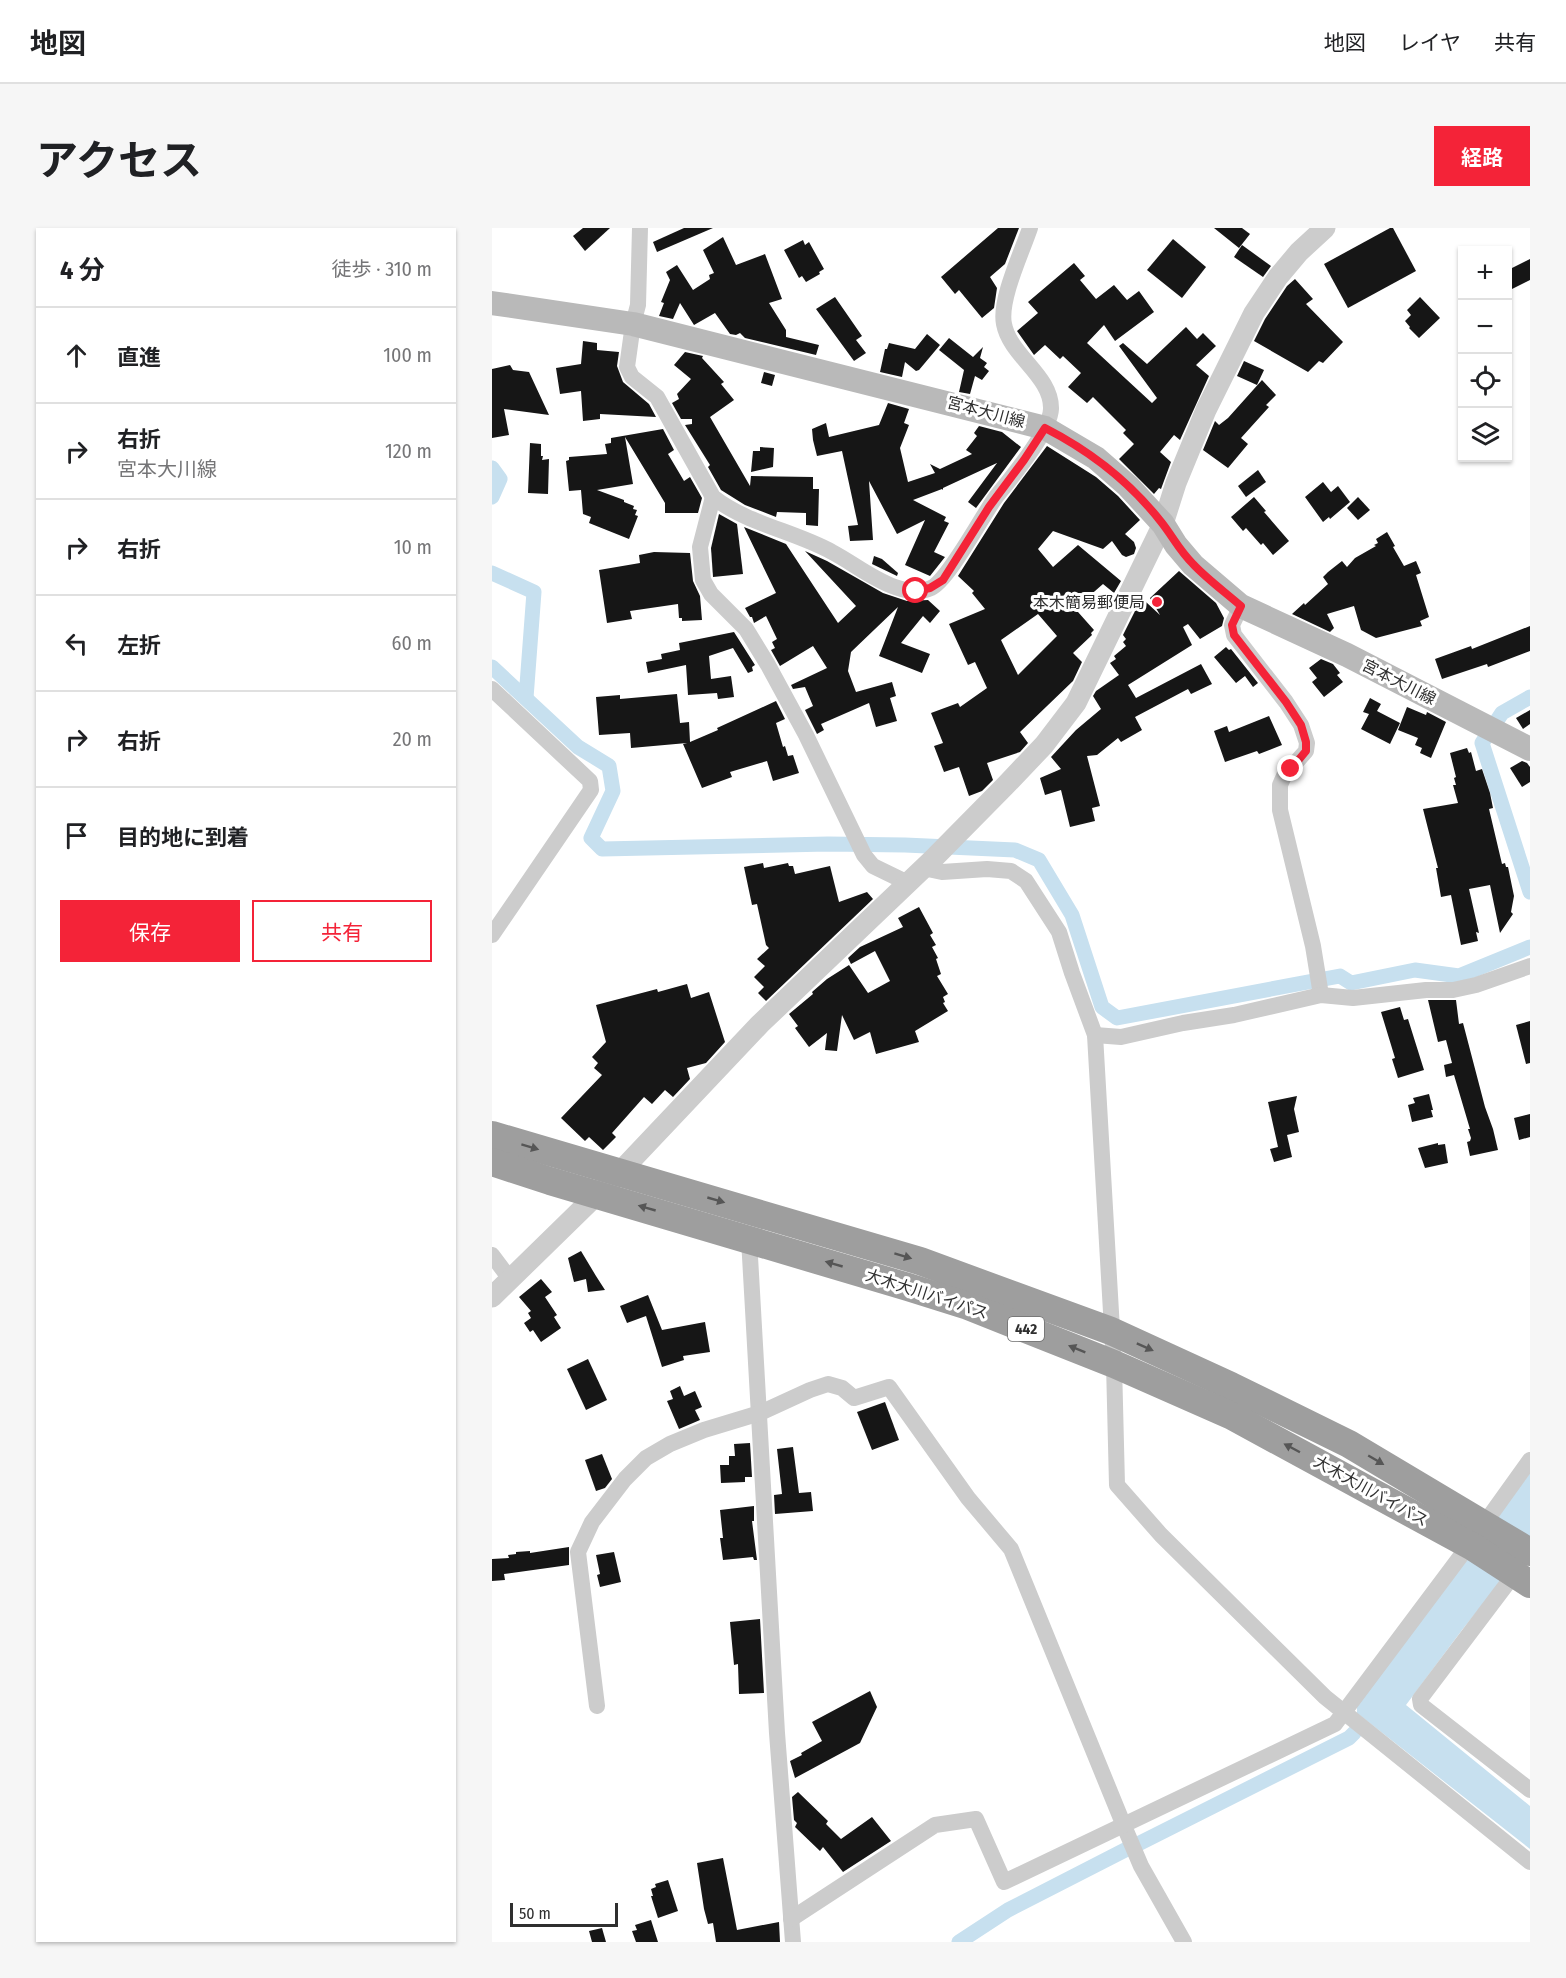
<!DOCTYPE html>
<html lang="ja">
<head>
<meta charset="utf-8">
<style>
	body { margin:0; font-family:"Fira Sans Condensed","Noto Sans JP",sans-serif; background:#f6f6f6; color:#202124 }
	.controls { position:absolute; right:18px; top:18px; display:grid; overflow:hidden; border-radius:0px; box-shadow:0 2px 4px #0004 }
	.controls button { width:54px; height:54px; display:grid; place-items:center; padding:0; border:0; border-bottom:2px solid #e0e0e0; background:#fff; color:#202124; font:30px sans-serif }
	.scale { position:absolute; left:18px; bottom:15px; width:108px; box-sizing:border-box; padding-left:6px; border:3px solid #2f2f2f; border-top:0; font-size:16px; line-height:21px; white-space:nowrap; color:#2f2f2f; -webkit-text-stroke:4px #fff; paint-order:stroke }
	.stop { position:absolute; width:18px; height:18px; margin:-14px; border:4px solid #f42338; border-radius:50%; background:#fff }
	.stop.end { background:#f42338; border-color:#fff; box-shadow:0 2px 6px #0008 }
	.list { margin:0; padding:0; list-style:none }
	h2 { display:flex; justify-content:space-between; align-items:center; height:78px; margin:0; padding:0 24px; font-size:26px }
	h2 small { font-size:20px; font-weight:400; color:#757577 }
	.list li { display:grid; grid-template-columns:39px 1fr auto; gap:18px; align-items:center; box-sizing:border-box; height:96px; padding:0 24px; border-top:2px solid #e0e0e0 }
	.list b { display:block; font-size:22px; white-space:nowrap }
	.list p { margin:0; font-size:20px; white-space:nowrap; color:#757577 }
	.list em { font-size:20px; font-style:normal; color:#757577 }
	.actions { display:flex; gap:12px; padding:18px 24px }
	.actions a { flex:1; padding:14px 0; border:2px solid #f42338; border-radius:0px; text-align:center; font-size:21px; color:#f42338 }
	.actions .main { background:#f42338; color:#fff }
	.icon { flex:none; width:33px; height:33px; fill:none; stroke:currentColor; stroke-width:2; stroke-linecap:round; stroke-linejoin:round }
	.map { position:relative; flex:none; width:1038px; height:1714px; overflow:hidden; border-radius:0px }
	header { display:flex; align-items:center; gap:36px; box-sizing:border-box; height:84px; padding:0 30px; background:#fff; border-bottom:2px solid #e0e0e0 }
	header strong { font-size:28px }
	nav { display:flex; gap:33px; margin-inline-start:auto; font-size:21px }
	.intro { display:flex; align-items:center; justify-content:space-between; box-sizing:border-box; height:144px; padding:0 36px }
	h1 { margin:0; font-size:42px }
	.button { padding:15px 27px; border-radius:0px; background:#f42338; color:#fff; font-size:21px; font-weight:700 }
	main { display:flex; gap:36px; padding:0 36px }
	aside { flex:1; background:#fff; border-radius:0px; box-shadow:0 2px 4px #0004 }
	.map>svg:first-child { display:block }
	.water { fill:#c7e0ef }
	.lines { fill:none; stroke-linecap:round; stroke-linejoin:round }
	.canal { stroke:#c7e0ef; stroke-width:15 }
	.building { fill:#161616; fill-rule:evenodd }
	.minor { stroke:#ccc; stroke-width:16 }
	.tertiary { stroke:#ccc; stroke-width:21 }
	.secondary { stroke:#b9b9b9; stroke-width:24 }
	.trunk { stroke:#9e9e9e; stroke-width:28 }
	.oneway { fill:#565656 }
	.route { stroke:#f42338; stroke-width:8 }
	.poi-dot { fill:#f42338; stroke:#fff; stroke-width:2 }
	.labels { text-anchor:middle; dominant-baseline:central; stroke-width:6; stroke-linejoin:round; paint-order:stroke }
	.shield { fill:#fff; stroke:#6d6d6d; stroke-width:1.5 }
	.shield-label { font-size:15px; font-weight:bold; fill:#2f2f2f }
	.street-label { font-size:16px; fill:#2f2f2f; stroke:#fff }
	.poi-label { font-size:16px; fill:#2f2f2f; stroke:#fff; text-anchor:end }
</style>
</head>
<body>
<header>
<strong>地図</strong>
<nav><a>地図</a><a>レイヤ</a><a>共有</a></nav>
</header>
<div class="intro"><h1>アクセス</h1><a class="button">経路</a></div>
<main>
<aside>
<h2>4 分<small>徒歩 · 310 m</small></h2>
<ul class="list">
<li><svg class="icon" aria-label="ahead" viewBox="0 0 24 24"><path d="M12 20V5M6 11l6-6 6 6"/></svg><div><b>直進</b></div><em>100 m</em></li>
<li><svg class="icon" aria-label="right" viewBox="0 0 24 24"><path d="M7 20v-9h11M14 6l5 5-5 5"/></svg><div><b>右折</b><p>宮本大川線</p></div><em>120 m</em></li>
<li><svg class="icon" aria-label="right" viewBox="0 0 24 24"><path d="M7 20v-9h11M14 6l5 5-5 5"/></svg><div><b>右折</b></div><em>10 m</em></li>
<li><svg class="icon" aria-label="left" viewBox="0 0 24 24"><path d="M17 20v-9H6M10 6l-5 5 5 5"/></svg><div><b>左折</b></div><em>60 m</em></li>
<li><svg class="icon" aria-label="right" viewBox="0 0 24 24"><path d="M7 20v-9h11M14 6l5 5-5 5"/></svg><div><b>右折</b></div><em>20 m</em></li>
<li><svg class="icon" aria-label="arrive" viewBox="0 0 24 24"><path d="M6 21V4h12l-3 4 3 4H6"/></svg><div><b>目的地に到着</b></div></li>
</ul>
<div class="actions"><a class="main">保存</a><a>共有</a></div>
</aside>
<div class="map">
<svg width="1038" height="1714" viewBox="0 0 1038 1714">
	<rect width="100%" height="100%" fill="#fff"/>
	<!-- water -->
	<polygon class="water" points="1038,1245 1038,1317 970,1402 914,1477 1038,1578 1038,1621 865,1485 865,1477"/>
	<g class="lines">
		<!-- canal -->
		<g class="canal">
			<polyline points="0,240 8,251 0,269"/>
			<polyline points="0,345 42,364 34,470"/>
			<polyline points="0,439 86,519 117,538 121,563 99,610 110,621 336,616 413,617 523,622 547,632 580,687 610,779 625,790 848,748 859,755 923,742 967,748 1038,719"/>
			<polyline points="1038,469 1010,485 990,515 1038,664"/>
			<polyline points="648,1615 857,1510 862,1505"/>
			<polyline points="467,1714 516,1682 635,1621"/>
		</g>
	</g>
	<!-- building -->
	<g class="building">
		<polygon points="91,0 118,0 93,23 81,8"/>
		<polygon points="192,0 221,0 165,24 161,14"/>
		<polygon points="506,0 527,0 513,36 498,49 505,60 502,80 490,90 467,62 463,66 449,49"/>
		<polygon points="722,0 750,0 758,6 747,20"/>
		<polygon points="898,0 901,0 924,43 856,80 832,36"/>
		<polygon points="231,9 244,37 273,26 290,71 277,75 294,102 294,109 327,117 324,127 253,110 248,105 244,107 238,106 223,85 202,97 188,75 181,91 167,88 172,75 169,74 178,52 174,44 185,37 201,62 218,51 217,47 222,45 211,22"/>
		<polygon points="681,11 714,39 690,70 655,42"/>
		<polygon points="311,12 313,17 317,14 332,41 327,44 328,46 314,54 310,48 307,50 292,22"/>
		<polygon points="750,17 779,38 771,49 742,29"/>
		<polygon points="1038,31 1038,52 1016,63 1016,42"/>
		<polygon points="582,35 593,48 588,52 604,71 622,57 635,72 647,63 662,84 623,113 612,97 595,115 660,175 665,170 627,118 631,115 655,136 694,99 705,111 711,105 724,118 704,137 717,148 688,212 682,207 668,224 679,234 669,261 667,260 662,266 627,231 642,216 631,205 634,202 601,169 595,175 576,159 589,145 571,128 568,131 553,117 542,127 525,103 546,85 536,74"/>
		<polygon points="803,51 821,71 814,76 851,114 831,135 827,133 816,144 762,113 773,91 795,58"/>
		<polygon points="343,69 370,108 364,112 374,125 362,133 324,81"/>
		<polygon points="928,69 948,90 927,110 917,100 918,99 913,93 919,87 915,82"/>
		<polygon points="435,106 448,117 427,142 424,143 413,134 410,149 388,144 393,121 395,121 397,115 423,121"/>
		<polygon points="457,110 481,129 491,119 488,130 495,135 492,139 497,143 490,152 483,148 478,166 467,164 472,142 447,122"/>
		<polygon points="91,113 105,115 105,122 127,124 125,138 131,154 157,176 164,189 108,186 108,191 91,193 89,163 68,166 64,140 89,136"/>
		<polygon points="193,124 211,128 210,130 232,154 229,156 242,172 218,189 258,258 259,248 321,249 321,261 327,261 326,298 314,297 314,285 285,284 284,289 253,277 229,262 216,239 218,237 193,197 200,196 200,191 189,191 180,175 187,171 185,166 199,151 182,137"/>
		<polygon points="752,133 772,142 765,157 745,148"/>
		<polygon points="18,137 21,142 37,144 57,187 12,181 17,207 0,210 0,141"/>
		<polygon points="272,144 283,147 280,158 269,155"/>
		<polygon points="770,152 784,167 774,177 777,179 749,210 756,216 736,240 711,222 723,193 727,197 736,190"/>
		<polygon points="396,175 417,181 412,195 417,197 408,220 416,254 443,245 438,236 448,241 480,226 474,222 485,208 482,205 487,198 510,204 529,219 484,280 476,274 505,235 451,260 451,262 450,261 421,272 454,289 452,293 457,295 442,324 453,329 438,348 413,337 433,292 405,306 377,253 381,312 358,313 356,298 366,297 350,223 325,228 321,212 320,201 334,195 337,209 387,197"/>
		<polygon points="171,201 182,222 176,226 192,253 198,249 210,270 206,285 173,285 173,275 133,209 141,256 105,262 132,272 132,274 142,278 141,281 145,282 143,287 146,288 137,311 97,295 99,289 91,286 89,262 77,263 74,233 77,232 77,229 115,226 113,216 119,215 119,210"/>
		<polygon points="38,215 49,216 49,228 51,228 50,232 57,231 56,266 36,265"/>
		<path d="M555,218l49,31 22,19 22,24 -15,14 9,8 2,6 -2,6 -8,3 -4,-2 -10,-14 -9,8 -50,-18 -15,18 15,18 25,-22 43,36 -7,12 -11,-9 -24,21 3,4 -4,3 16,18 -3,3 1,2 -19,18 9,9 -9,19 -53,51 8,11 -8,9 -33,11 6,17 -11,11 -13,5 -10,-29 -15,5 -10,-26 9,-3 -12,-30 27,-10 2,4 27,-19 -12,-26 -7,3 -19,-41 36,-15 -13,-16 2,-2 -16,-15 46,-73zM546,386l19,22 -39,39 -17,-35z"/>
		<polygon points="268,219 282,220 281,239 259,244 261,223 268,223"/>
		<polygon points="766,242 774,254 754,269 746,258"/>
		<polygon points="831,254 839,264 846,258 858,274 838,291 837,289 831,294 813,269"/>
		<polygon points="762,269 774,283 772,284 797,313 781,327 771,315 769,317 754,300 751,303 739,289"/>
		<polygon points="866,269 878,282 866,292 855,280"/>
		<polygon points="227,286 245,296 251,346 221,349 219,320"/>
		<polygon points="252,299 294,316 346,395 364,378 313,323 335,333 391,365 415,373 436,372 448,383 438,395 431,388 409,415 438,426 430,445 387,428 406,379 359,424 356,443 364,464 400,454 404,468 398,470 405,493 384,499 377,475 329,496 332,502 325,506 313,482 321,478 313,459 301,461 299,457 335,440 321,418 288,438 279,422 283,420 280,414 285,411 274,388 262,395 260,389 258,389 253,380 284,365"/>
		<polygon points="895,304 903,318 901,319 912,338 924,333 929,345 924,347 937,389 928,393 930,398 884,410 869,402 862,378 835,386 842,400 838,404 800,386 812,375 813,377 836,356 831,349 836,344 850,333 855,339 863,330 884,318 882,317 886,315 884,311"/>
		<polygon points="162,324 198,325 201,353 208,368 210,392 190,393 190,390 187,390 186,376 138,383 140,391 115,395 107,342 148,335 147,327"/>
		<polygon points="382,328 390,331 406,345 405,348 380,336"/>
		<polygon points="687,343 724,375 732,390 730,398 708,411 696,396 691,399 700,417 636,457 644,470 709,436 720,456 699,466 696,461 643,489 650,502 629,514 626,510 605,527 595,528 608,578 600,580 603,593 578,599 569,562 553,567 548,550 569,541 559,529 584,502 609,481 601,468 604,463 627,447 618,435 624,431 622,428 634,418 631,414 634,411 631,407 645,379 646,381 654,374 668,387 658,370"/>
		<polygon points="1038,398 1038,423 996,439 995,436 950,451 943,431 979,418 980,421"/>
		<polygon points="242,404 263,437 260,439 261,443 256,445 241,420 217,428 219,451 239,448 242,469 226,471 225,465 196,467 194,437 156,445 154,434 170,431 169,426 188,422 187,415"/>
		<polygon points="734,419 737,422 739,421 766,455 761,459 753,448 744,455 722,429"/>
		<polygon points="829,431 841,436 848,445 845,447 851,454 832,469 820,454 825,450 817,440"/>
		<polygon points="185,466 188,495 197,494 198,514 226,502 225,500 284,473 293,491 284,495 291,519 293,518 296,528 301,527 307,545 281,553 275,533 238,544 240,549 210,560 191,516 195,515 139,520 138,505 107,507 104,469 128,467 128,471"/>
		<polygon points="878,470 889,476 885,483 908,495 898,516 869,501 877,486 871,484"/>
		<polygon points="915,479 934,487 935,484 954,494 939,530 928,525 930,520 923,517 926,510 906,502"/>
		<polygon points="1038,482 1038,496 1031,501 1024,490"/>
		<polygon points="777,488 790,517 767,526 765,523 733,534 722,503 735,498 737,504"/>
		<polygon points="975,520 977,525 979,524 984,543 990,541 998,565 1001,580 997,581 1010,636 1013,635 1014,639 1016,639 1022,668 1019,684 1021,686 1008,705 998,657 977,661 987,705 984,704 986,713 969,717 959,667 949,669 944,640 946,640 931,581 966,575 961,557 964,557 962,550 964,549 958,525"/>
		<polygon points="1030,533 1035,535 1038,539 1038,554 1030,559 1018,540"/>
		<polygon points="271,635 272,640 296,635 297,638 301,638 303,646 338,638 347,674 375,664 381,671 274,773 266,765 272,759 262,749 273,738 265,731 277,720 274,717 265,676 260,677 252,639"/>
		<polygon points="427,679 441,705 438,707 444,717 440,719 446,730 444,731 449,746 445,748 456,766 451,769 453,774 451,775 456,783 423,803 427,814 384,826 378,804 362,812 350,787 345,823 333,822 335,805 317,819 303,800 306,798 297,786 321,766 320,764 335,751 357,737 376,765 398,753 383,723 359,736 356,730 368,719 411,699 406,690"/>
		<polygon points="195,756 199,770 217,764 233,814 214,835 195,840 198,851 181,869 173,862 160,876 152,869 120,905 124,909 111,922 97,909 93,913 69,890 110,847 102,840 106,835 100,829 114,814 104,777 165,761 166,764"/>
		<polygon points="936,772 964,772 967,796 971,795 993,879 1001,901 1006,922 978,928 975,914 978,913 979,910 976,901 978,901 962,847 954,849 952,837 960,835 954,812 946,814"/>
		<polygon points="908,779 912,792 916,791 932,842 906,850 900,831 903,830 889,784"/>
		<polygon points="1038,793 1038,835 1034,836 1024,797"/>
		<polygon points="937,866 941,882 939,882 941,889 920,894 916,877 923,875 921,870"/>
		<polygon points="805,868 802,881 807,904 795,907 800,929 782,934 778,921 786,919 776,874"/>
		<polygon points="1038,886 1038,909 1027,912 1022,890"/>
		<polygon points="946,915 946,917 953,916 956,935 933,940 926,920"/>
		<polygon points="89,1023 104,1048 113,1062 96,1064 94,1051 82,1054 76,1030"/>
		<polygon points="49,1051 60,1064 53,1069 65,1087 62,1089 69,1100 49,1114 41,1102 38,1104 32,1095 39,1090 36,1085 39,1083 27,1069"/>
		<polygon points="156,1067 170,1102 213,1094 218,1124 191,1128 192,1132 170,1139 154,1088 135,1095 128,1078"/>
		<polygon points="96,1131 115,1172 94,1182 75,1141"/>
		<polygon points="188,1158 192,1168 203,1163 210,1179 203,1182 208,1192 187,1201 175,1173 181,1171 178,1163"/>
		<polygon points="393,1174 407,1212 380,1222 365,1184"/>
		<polygon points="258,1215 260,1249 253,1249 253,1254 229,1255 228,1237 237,1237 237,1228 243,1228 242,1216"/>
		<polygon points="301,1219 307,1265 319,1264 321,1283 283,1286 282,1267 290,1266 285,1221"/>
		<polygon points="110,1226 120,1251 113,1260 104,1263 93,1232"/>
		<polygon points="262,1278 262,1293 260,1293 265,1332 262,1332 261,1329 231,1332 228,1310 231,1310 228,1282"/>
		<polygon points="77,1319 77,1337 12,1346 13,1352 0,1353 0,1331 17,1330 16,1327 24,1326 24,1324 38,1323 38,1325"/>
		<polygon points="122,1324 129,1354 108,1359 105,1347 108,1346 104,1327"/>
		<polygon points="268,1391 272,1465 247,1466 246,1436 242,1437 238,1394"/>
		<polygon points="378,1463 385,1479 368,1515 303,1550 298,1533 310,1527 309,1525 330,1513 320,1494"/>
		<polygon points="306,1564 336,1593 334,1596 349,1611 380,1589 399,1613 351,1644 331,1619 328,1623 303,1599 305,1595 302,1592 300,1569"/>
		<polygon points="231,1630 245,1702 287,1694 288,1714 224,1714 221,1695 216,1696 212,1681 205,1635"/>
		<polygon points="176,1652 186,1683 166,1690 159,1668 161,1668 159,1661 164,1659 163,1656"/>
		<polygon points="159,1692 166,1714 144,1714 140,1703 145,1702 143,1697"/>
		<polygon points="110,1700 114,1714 100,1714 97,1703"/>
	</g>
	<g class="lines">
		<!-- minor -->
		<g class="minor">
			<path d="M148,0l-2,77 -5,19 -6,43 5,10 25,20 56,100c34,27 81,34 119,55 21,11 40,27 63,35 11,4 25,6 36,1 17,-7 51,-72 65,-91 15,-19 54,-65 55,-88 1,-33 -41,-53 -47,-85 -5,-24 18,-72 26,-96"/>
			<polyline points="221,269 208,319 211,352 219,366 254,401 276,437 314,507 372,627 381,638 416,655"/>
			<polyline points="749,378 740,397 742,407 794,474 809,497 815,515 814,523 792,548 788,557 788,582 821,718 829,767"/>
			<polyline points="0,461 98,553 99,562 0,707"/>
			<polyline points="431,640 450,644 495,641 519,643 534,653 567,704 580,745 603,807 622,1136 625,1257 669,1307 833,1469 1038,1634"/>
			<polyline points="603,807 629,809 691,795 742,787 829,767 861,770 934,762 961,762 984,757 1038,738"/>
			<polyline points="257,1011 285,1505 301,1714"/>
			<polyline points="0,1027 18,1051"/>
			<polyline points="1027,1340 928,1471 929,1477 1038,1562"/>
			<polyline points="105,1478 86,1324 100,1294 133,1251 154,1230 178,1216 212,1202 268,1185 318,1162 336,1156 350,1160 362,1170 397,1159 476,1270 519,1321 632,1598 649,1638 692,1714"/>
			<polyline points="299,1691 443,1597 484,1591 512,1654 843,1496 977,1317 1038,1232"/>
		</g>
		<!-- tertiary -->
		<polyline class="tertiary" points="0,1069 128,944 268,796 440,632 513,558 552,517 584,475 671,296 684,255 714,182 762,85 786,49 807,24 833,0"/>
		<!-- secondary -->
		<polyline class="secondary" points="0,75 141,96 553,200 604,230 636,258 671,296 684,317 701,337 749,378 855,427 1038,521"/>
		<!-- trunk -->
		<g class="trunk">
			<polyline points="0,907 428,1033 619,1103 739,1158 857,1216 1038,1324"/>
			<polyline points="0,934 58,953 416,1059 476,1078 622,1136 740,1188 981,1319 1038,1356"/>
		</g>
	</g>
	<!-- one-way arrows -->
	<defs><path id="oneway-solid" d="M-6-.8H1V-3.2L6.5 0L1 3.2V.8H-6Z" transform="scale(1.5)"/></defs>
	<g class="oneway">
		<use href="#oneway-solid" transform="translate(38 919) rotate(17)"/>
		<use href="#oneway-solid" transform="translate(224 972) rotate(16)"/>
		<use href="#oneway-solid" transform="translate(155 980) rotate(-164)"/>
		<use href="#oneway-solid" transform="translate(411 1028) rotate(17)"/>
		<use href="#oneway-solid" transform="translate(342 1036) rotate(-164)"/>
		<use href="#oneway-solid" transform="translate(653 1119) rotate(24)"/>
		<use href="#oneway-solid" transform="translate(585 1121) rotate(-158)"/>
		<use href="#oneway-solid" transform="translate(800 1220) rotate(-152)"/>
		<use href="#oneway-solid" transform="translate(884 1232) rotate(30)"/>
	</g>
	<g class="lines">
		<!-- route -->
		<path class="route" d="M424,363l14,-3 13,-8 46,-73 35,-47 21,-32c45,23 86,55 117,95 11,14 17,27 31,41 14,15 32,28 48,42l-9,19 2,10 52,67 15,23 5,17v9l-15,18"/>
	</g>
	<!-- markers -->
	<circle class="poi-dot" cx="665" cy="374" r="6"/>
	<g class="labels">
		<!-- shield labels -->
		<rect class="shield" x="516" y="1089" width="36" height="24" rx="4.5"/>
		<g class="shield-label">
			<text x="534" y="1101">442</text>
		</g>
		<!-- street labels -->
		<g class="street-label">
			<text transform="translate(494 184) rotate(15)">宮本大川線</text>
			<text transform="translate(907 454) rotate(27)">宮本大川線</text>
			<text transform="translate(435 1066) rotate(18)">大木大川バイパス</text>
			<text transform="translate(879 1263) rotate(29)">大木大川バイパス</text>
		</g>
		<!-- poi labels -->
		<g class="poi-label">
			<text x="653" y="374">本木簡易郵便局</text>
		</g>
	</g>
</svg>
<div class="controls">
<button>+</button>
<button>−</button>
<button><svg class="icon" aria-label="locate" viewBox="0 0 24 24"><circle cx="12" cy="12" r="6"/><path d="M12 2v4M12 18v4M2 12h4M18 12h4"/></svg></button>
<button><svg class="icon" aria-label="layers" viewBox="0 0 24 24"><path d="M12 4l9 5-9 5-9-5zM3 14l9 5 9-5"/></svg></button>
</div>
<div class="scale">50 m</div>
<div class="stop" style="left:424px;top:363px"></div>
<div class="stop end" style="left:799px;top:541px"></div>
</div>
</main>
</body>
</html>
